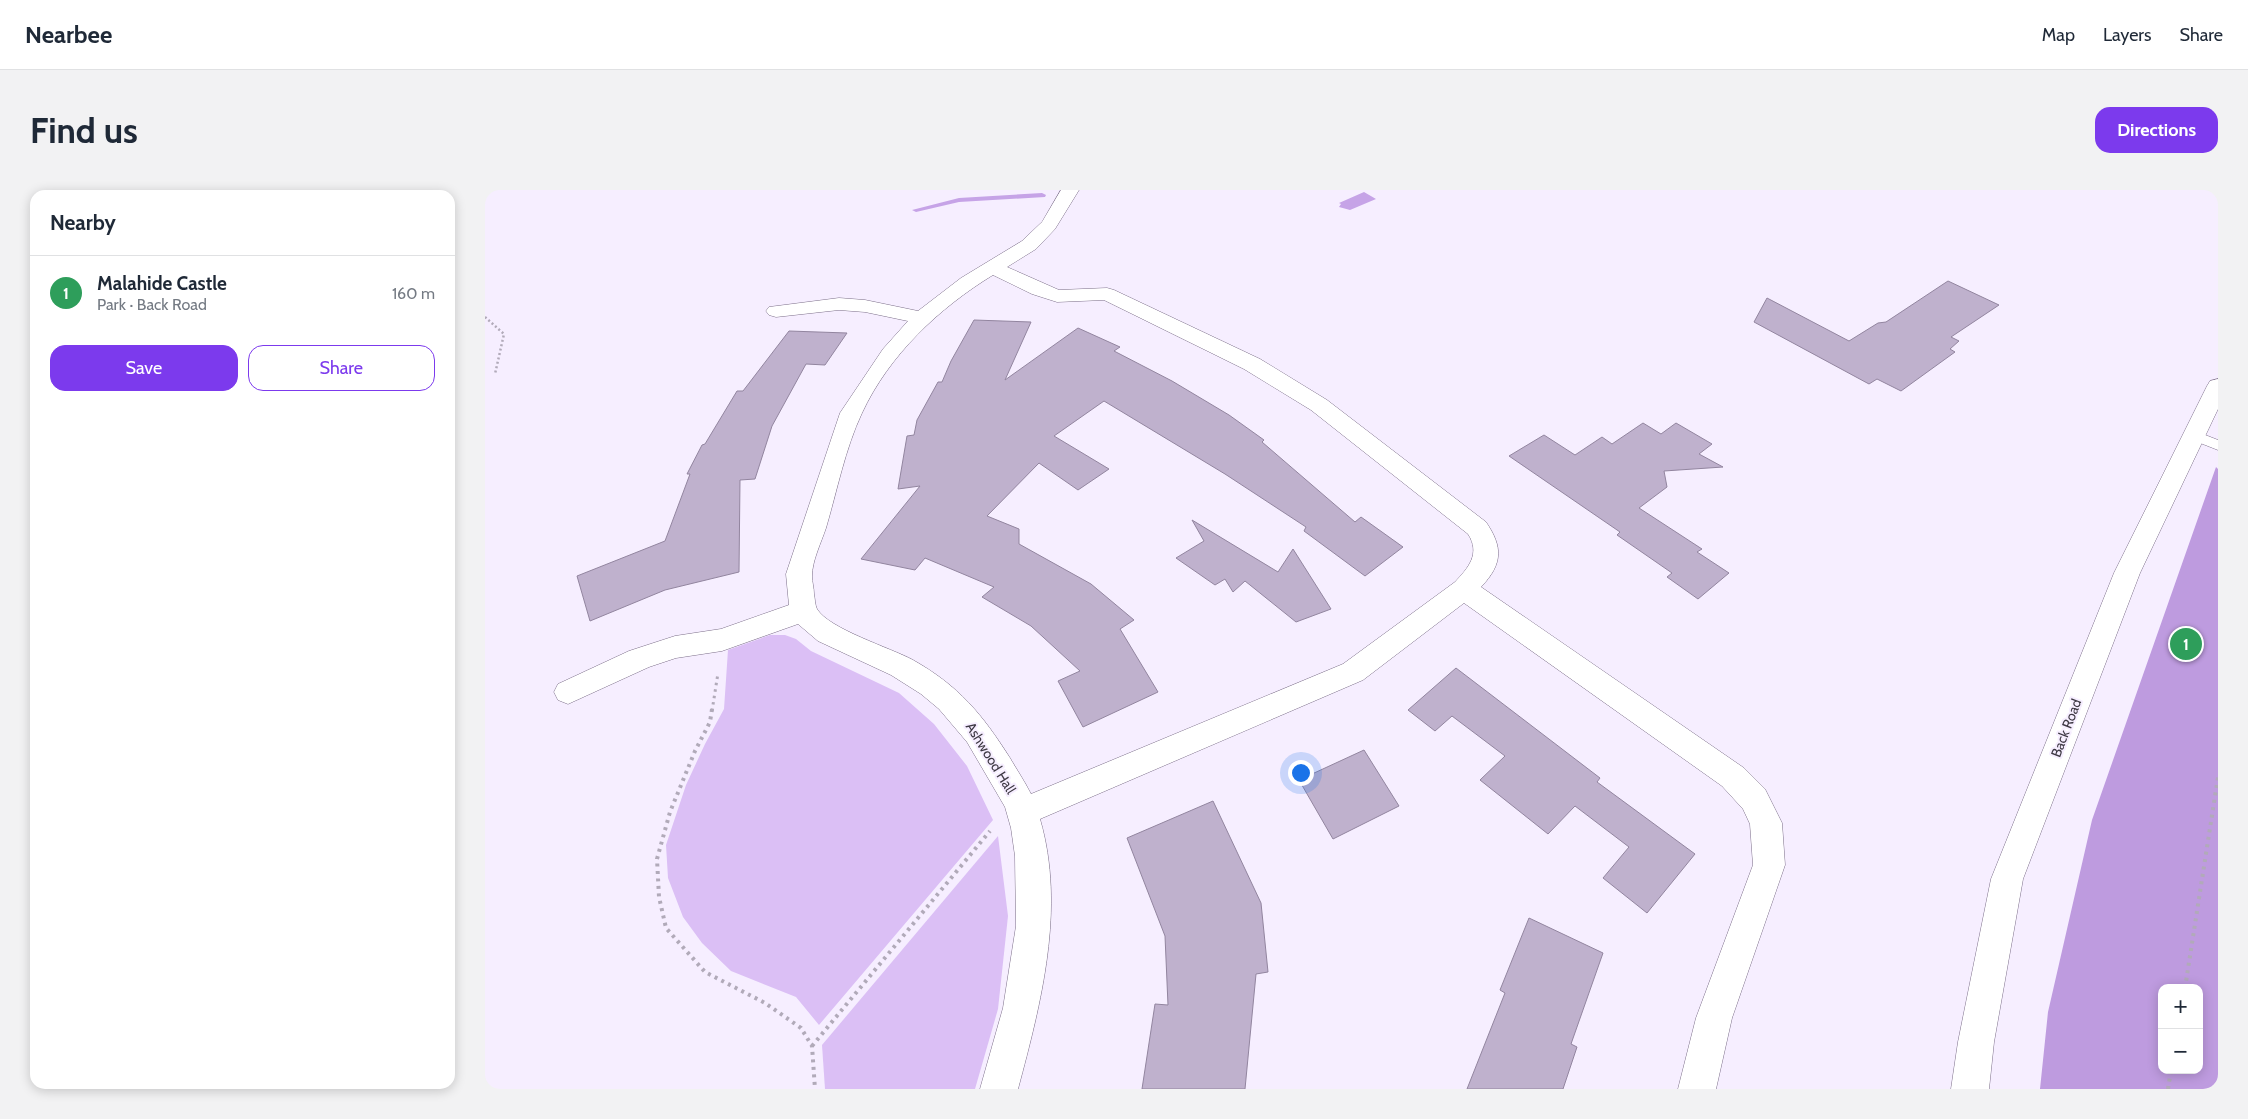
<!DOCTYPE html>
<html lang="en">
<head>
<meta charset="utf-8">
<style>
	body { margin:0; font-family:Cabin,sans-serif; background:#f2f2f3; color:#1f2937 }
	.controls { position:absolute; right:15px; bottom:15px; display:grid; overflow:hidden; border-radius:10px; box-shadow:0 2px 12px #0003 }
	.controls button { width:45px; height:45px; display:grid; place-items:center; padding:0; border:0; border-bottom:1px solid #e0e1e3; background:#fff; color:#1f2937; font:25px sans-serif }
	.you { position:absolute; left:815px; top:582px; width:18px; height:18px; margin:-12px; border:4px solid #fff; border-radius:50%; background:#1a73e8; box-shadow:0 0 0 8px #1a73e833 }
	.badge { display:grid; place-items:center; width:32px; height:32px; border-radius:50%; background:#7c3aed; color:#fff; font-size:16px; font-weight:700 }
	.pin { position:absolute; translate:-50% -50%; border:2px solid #fff; box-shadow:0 1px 5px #0006 }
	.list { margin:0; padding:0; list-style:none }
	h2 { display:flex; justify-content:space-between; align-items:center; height:65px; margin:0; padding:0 20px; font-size:21px }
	h2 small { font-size:16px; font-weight:400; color:#747a83 }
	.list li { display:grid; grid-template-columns:32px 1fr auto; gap:15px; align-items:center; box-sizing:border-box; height:75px; padding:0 20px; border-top:1px solid #e0e1e3 }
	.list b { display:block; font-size:19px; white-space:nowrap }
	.list p { margin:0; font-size:16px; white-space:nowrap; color:#747a83 }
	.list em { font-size:16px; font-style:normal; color:#747a83 }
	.actions { display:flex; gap:10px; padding:15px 20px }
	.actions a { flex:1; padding:11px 0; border:1px solid #7c3aed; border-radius:15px; text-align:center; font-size:18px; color:#7c3aed }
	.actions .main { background:#7c3aed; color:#fff }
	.map { position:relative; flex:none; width:1733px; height:899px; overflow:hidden; border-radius:15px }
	header { display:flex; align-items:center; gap:30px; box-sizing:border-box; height:70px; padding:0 25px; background:#fff; border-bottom:1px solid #e0e1e3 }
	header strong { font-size:24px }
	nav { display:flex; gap:28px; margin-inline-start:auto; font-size:18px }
	.intro { display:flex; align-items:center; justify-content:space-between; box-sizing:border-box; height:120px; padding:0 30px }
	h1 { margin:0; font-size:35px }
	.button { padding:12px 22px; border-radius:15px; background:#7c3aed; color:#fff; font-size:18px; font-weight:700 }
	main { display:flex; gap:30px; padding:0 30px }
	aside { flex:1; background:#fff; border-radius:15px; box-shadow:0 2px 12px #0003 }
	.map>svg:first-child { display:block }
	.green { fill:#dbbff5 }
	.forest { fill:#be9bdf; fill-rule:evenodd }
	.water { fill:#c6a3e7 }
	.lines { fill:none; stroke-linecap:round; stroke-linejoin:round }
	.stream { fill:#c6a3e7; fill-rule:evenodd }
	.building { fill:#bfb1cd; stroke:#92859f }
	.lane-casing { stroke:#7c6f89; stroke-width:1 }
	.street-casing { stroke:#7c6f89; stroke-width:1 }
	.secondary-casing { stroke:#7c6f89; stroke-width:1 }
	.path-far2 { stroke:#b1aab9; stroke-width:2.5; stroke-dasharray:2 2.5; stroke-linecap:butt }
	.path-far1 { stroke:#b1aab9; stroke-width:3; stroke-dasharray:2.5 4; stroke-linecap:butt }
	.path { stroke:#b1aab9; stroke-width:4; stroke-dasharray:3 4.5; stroke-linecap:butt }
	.lane { fill:#fff; fill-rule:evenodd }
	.street { fill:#fff; fill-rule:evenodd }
	.secondary { fill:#fff; fill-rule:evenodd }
	.labels { text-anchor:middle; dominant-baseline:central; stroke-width:4; stroke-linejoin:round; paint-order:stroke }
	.street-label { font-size:14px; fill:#3d3843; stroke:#f6eeff }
</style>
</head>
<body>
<header>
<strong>Nearbee</strong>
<nav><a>Map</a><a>Layers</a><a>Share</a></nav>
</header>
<div class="intro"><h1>Find us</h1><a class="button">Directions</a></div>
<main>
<aside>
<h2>Nearby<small></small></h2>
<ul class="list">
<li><span class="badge" style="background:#2e9e5b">1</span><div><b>Malahide Castle</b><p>Park · Back Road</p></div><em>160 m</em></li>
</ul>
<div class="actions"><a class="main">Save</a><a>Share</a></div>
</aside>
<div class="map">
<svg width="1733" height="899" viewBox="0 0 1733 899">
	<rect width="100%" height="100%" fill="#f6eeff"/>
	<!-- green -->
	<g class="green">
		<polygon points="285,445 300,445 311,449 326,461 414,503 449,534 482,576 508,630 334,835 311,807 246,781 217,753 198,727 183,688 181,655 201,595 220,554 239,519 243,460"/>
		<polygon points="513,646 523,726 513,819 490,899 340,899 337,855"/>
	</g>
	<!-- forest -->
	<path class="forest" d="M1731,277l2,2v620h-178l8,-77 44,-192zM1677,798h37v82h-37z"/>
	<!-- water -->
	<polygon class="water" points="879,2 891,9 865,20 854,17 856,14 854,13"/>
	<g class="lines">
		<!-- stream -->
		<polygon class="stream" points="557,3 561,5 560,7 474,12 431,22 427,20 474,8"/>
	</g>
	<!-- building -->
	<g class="building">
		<polygon points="1463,91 1514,115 1466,147 1474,151 1465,159 1470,162 1416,201 1392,189 1384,194 1269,132 1282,108 1364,151 1393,133 1401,132"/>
		<polygon points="489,130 546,132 520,190 593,138 635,157 629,161 687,191 744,225 779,250 777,252 870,332 876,327 918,357 880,386 819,341 821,337 740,284 619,211 569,246 624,279 593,300 554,273 502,326 534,339 534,354 606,394 649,430 635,439 673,502 598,537 573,491 595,481 546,436 497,407 509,397 440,368 430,380 376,369 435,296 413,299 422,246 429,245 432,230 453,192 457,192 466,171"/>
		<polygon points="304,141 362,143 340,175 321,174 287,236 270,289 255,290 254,382 180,400 105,431 92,386 180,351 205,284 202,284 217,255 220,254 252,201 258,201"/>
		<polygon points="1158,233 1176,244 1191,233 1227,254 1214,264 1238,277 1179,281 1182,297 1154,318 1217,359 1212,362 1244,383 1213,409 1182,387 1187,383 1132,345 1135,342 1024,266 1059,245 1090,265 1117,247 1127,254"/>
		<polygon points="707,330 793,382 808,359 846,419 811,432 760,391 748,402 740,389 730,395 691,368 719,351"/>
		<polygon points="971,478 1115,588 1112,592 1210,664 1162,723 1118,688 1144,657 1090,616 1063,644 995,590 1020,566 967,526 950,541 923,520"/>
		<polygon points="879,560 914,616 848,649 814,590"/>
		<polygon points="728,611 776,713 783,782 771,784 760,899 657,899 670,814 683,815 680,746 642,648"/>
		<polygon points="1044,728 1118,763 1086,854 1092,857 1078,899 982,899 1020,803 1015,800"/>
	</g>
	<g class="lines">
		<!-- lane casing -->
		<g class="lane-casing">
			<polygon id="lane" points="1710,241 1733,250 1733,260 1705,249 1703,246 1705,243"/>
		</g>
		<!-- street casing -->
		<g class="street-casing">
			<path id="street" d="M576,0h18l-24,39 -19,20 -29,18 52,23 48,-2 7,2 146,69 67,41 159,122c17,25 17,42 -5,65l263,181 21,21 17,34 3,42 -53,153 -16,71h-38l18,-71 57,-153 -3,-41 -7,-15 -21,-23 -258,-183 -101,77 -323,139c26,89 1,184 -22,270h-38l23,-81 13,-82 -1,-70 -4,-28 -6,-21 -38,-65 -28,-33 -18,-15 -30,-19 -73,-34 -20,-17 -76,27 -46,7 -27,9 -81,37 -10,-4 -4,-8 4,-8 71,-33 46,-15 46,-7 68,-24 -3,-31 54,-161 43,-64 25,-28 -43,-9 -26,-2 -63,7 -7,-2 -3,-4 3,-4 70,-9 26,2 53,11 43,-33 61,-37 20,-19zM508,85l39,19 25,8 47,-2 140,69 67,41 157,124c13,20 0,34 -13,48l-112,82 -312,130c-6,-12 -14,-24 -21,-36 -28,-44 -51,-72 -97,-98 -22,-12 -84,-31 -96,-51 -2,-4 -2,-10 -3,-15 0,-6 -2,-12 -2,-18 0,-15 9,-33 14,-48 11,-37 19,-79 36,-115 27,-58 77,-105 131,-138z"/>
		</g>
		<!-- secondary casing -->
		<g class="secondary-casing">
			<polygon id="secondary" points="1733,189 1733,219 1655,383 1538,689 1509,852 1504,899 1466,899 1473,852 1506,689 1629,383 1722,196 1725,191"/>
		</g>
		<!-- path-far2 -->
		<polyline class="path-far2" points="0,127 19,144 10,184"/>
		<!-- path-far1 -->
		<polyline class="path-far1" points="227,521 233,483"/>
		<!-- path -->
		<g class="path">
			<polyline points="227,519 225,532 210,561 185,622 172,669 174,707 181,738 220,782 280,813 316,838 327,856 330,899"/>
			<polyline points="1700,798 1733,587"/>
			<polyline points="327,856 505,641"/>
			<polyline points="1683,899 1686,880"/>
		</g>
		<!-- lane -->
		<use href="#lane" class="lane"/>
		<!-- street -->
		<use href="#street" class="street"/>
		<!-- secondary -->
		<use href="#secondary" class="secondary"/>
	</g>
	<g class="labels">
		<!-- street labels -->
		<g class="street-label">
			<text transform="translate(1581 538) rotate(-69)">Back Road</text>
			<text transform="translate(506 568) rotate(58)">Ashwood Hall</text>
		</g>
	</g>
</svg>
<div class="controls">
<button>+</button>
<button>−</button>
</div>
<div class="you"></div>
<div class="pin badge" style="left:1701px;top:454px;background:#2e9e5b">1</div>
</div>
</main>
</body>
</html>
